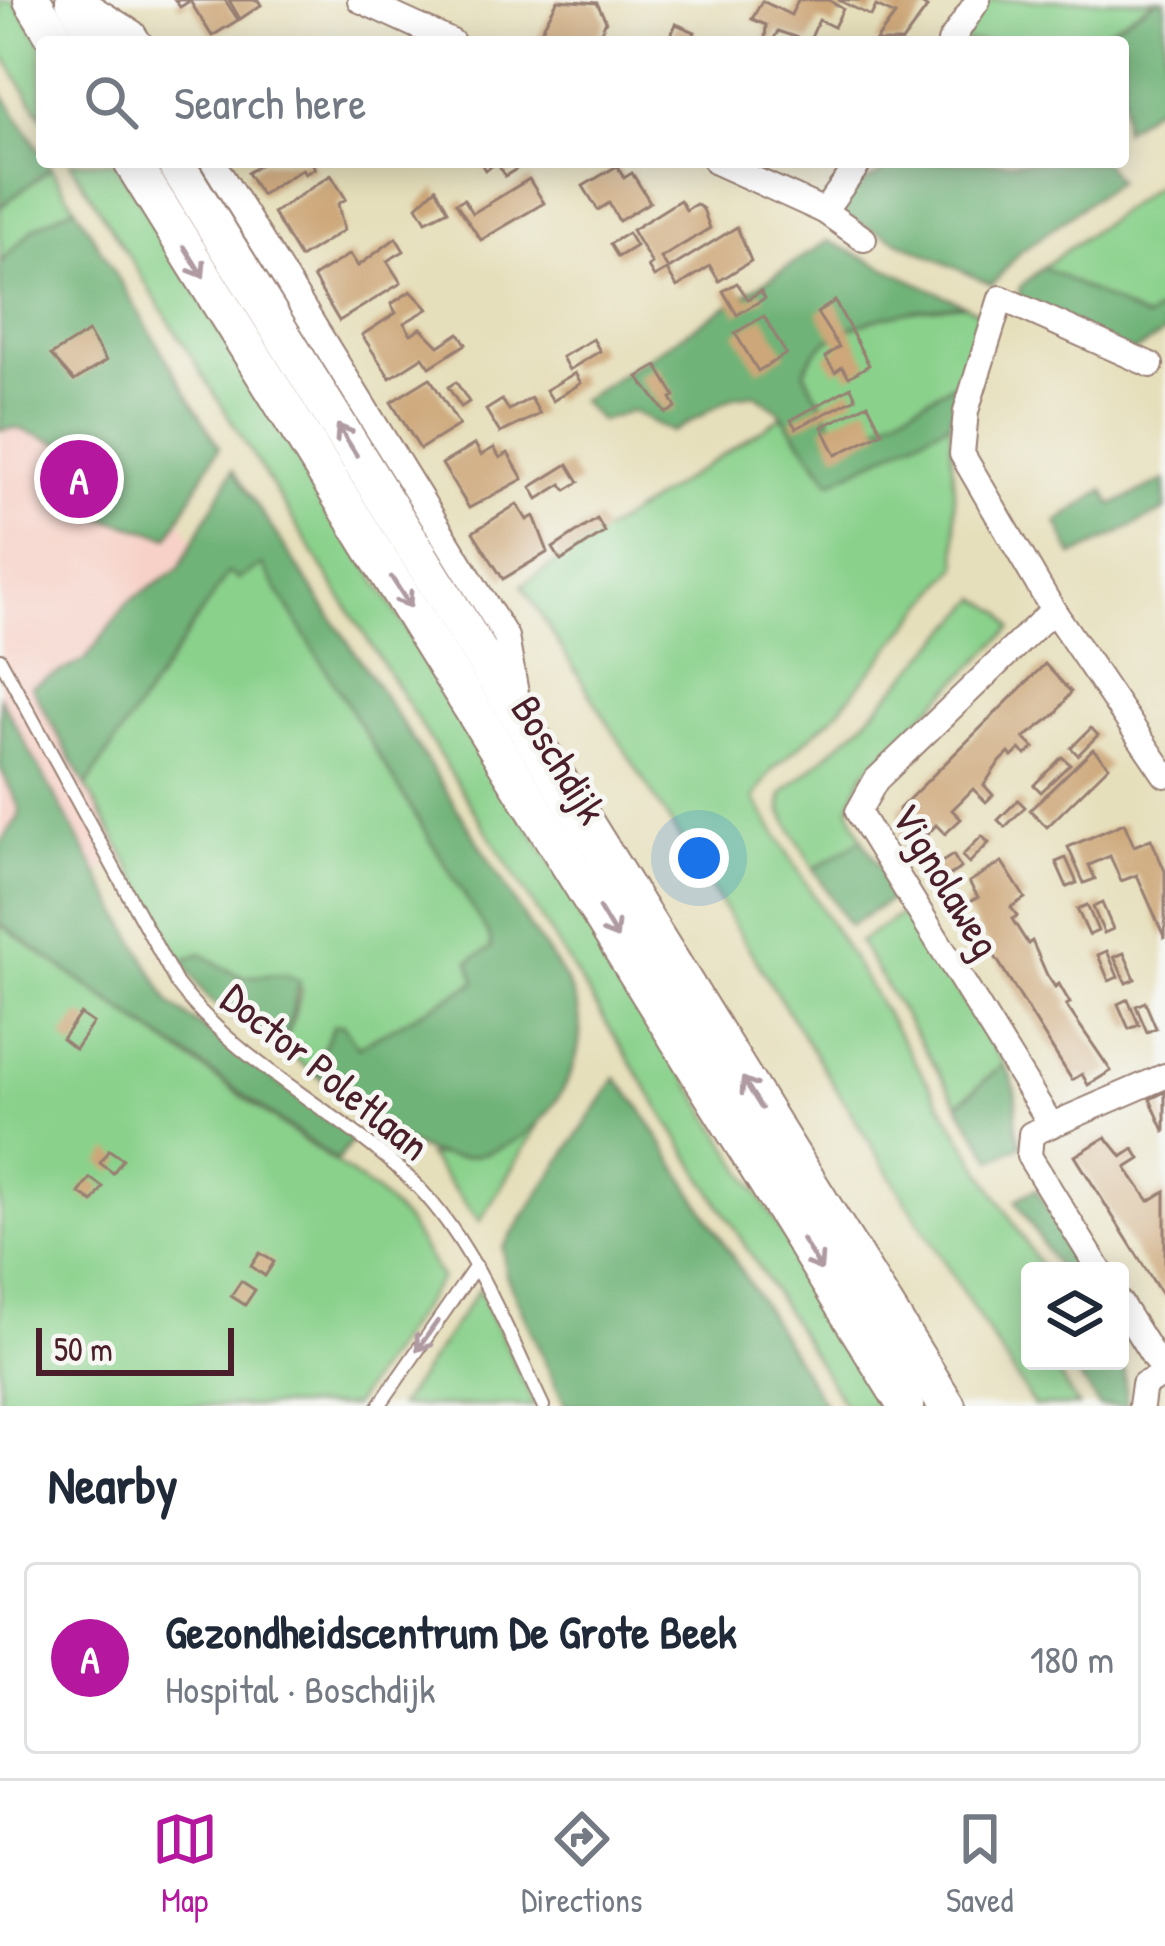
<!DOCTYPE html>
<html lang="en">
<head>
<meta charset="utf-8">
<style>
	body { margin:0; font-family:"Patrick Hand",sans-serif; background:#f6f6f7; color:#1f2937 }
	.controls { position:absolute; right:36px; bottom:36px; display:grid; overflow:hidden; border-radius:12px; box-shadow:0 6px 30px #0003 }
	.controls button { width:108px; height:108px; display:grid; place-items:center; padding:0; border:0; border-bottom:3px solid #e0e1e3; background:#fff; color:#1f2937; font:60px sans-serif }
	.scale { position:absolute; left:36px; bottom:30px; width:198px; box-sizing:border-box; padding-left:12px; border:6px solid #4a1f2b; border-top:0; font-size:33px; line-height:42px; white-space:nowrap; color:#4a1f2b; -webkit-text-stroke:9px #f6f6f2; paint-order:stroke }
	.you { position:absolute; left:699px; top:858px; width:42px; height:42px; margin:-30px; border:9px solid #fff; border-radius:50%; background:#1a73e8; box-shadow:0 0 0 18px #1a73e833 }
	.badge { display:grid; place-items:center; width:78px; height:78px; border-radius:50%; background:#b5179e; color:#fff; font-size:39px; font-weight:700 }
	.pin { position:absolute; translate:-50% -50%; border:6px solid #fff; box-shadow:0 3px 12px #0006 }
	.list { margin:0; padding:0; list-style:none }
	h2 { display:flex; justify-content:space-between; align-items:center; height:156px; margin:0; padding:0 48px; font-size:51px }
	h2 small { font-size:39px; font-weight:400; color:#747a83 }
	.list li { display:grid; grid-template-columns:78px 1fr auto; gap:36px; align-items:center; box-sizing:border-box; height:192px; margin:0 24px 24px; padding:0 24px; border:3px solid #e0e1e3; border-radius:12px }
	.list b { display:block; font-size:45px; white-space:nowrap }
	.list p { margin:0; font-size:39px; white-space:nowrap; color:#747a83 }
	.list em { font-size:39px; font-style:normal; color:#747a83 }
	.icon { flex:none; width:66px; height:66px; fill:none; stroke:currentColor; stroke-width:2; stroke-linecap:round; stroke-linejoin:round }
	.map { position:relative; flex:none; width:1165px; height:1406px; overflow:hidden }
	.search { position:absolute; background:#fff; box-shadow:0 6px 30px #0003; left:36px; right:36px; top:36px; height:132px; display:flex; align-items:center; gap:30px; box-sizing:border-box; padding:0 42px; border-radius:12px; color:#747a83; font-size:45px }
	.sheet { height:372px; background:#fff }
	nav { display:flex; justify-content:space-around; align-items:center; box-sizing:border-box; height:168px; border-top:3px solid #e0e1e3; background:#fff; font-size:33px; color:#747a83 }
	nav a { display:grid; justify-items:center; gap:6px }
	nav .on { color:#b5179e }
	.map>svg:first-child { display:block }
	.built { fill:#f7d1c7 }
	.green { fill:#8ad18c; stroke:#6a785c; stroke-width:3 }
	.forest { fill:#6fb378; stroke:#5c6952; stroke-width:3 }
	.building { fill:#cda779 }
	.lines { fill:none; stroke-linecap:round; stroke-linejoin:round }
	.lane-casing { stroke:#987f73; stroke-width:16 }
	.street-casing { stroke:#987f73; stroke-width:28 }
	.primary-casing { stroke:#987f73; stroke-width:40 }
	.lane { stroke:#fff; stroke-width:12 }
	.street { stroke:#fff; stroke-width:24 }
	.primary { stroke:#fff; stroke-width:36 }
	.oneway { stroke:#ae9aa0 }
	.labels { text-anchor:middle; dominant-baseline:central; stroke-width:10; stroke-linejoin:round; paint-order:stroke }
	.street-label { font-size:42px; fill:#4a1f2b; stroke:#f6f6f2 }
</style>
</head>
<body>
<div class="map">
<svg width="1165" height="1406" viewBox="0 0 1165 1406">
	<rect width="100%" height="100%" fill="#f6f6f2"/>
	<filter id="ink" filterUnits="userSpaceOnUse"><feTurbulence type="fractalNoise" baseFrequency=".00833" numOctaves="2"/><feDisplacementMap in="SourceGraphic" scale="24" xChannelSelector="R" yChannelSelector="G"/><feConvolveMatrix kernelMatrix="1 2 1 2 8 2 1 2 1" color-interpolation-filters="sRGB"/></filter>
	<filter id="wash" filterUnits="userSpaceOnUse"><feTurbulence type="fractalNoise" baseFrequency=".004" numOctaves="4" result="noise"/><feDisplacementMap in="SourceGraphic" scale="48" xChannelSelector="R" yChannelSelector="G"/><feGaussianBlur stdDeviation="2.7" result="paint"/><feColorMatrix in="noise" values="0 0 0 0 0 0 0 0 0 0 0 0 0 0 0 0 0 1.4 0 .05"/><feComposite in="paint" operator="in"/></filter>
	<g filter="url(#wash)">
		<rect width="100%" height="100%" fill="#e6dfbb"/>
		<!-- built -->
		<polygon class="built" points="0,202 316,756 0,924"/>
		<!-- green -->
		<g class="green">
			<polygon points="0,0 15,0 42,43 42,117 0,50"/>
			<polygon points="987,0 1156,0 1089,42 959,42"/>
			<polygon points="70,162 116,162 890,1406 845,1406"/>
			<polygon points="51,168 75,206 34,228 0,263 0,207"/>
			<polygon points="1165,179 1165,306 1147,320 1043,267"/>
			<path d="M965,305l15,8 -21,68 -110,61 -12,-10 -33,-60c17,-53 114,-64 161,-67z"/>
			<polygon points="782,416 831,482 950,422 958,566 834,716 773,769 754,798 1043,1271 1030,1271 1030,1361 1050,1361 1078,1406 1034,1406 522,585"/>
			<path d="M262,564l228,373 2,12 -15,32 -119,66 -15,-22 -26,37 1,14 -35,-26 19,-60 -17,-16c-42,9 -51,0 -84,-20l-19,7 -96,-175 142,-213z"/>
			<polygon points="979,598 1003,613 1012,628 864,773 849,807 862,839 814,869 781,811 782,794 861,725"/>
			<polygon points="907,910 1004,1064 958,1104 859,942"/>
			<polygon points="0,924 376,1192 407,1222 441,1278 353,1406 0,1406"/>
			<polygon points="537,1127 480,1222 427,1156 487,1153"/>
			<polygon points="479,1289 535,1406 399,1406 403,1400"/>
		</g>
		<!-- forest -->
		<g class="forest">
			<polygon points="1156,0 1165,0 1165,99 1123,130 1123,42 1089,42"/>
			<polygon points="0,89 51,168 0,207"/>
			<polygon points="898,162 1104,162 1117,181 1019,253 992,285 838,213 855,189"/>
			<polygon points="75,206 219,447 169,537 73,510 89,453 16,428 0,430 0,263 34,228"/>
			<path d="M828,241l137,64c-47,3 -144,14 -161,67l33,60 12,9 110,-60 -9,41 -119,60 -52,-71 -24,-17 -21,3 -62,35 -41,-21 -31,10 -20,-20z"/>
			<polygon points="1043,267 1146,319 1165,306 1165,333 1129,354 1019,300 1020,287"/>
			<path d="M233,470c99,149 202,297 293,451 16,27 49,64 53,95 7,44 -25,103 -63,124 -85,48 -131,-15 -198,-64l-1,-14 17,-37h9l15,22 118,-65 -7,-21 22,-13 -1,-11 -228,-372 -23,14 -11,-6 -142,213 -55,-100 54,-26 43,-58 50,-32z"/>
			<polygon points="1165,480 1165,510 1073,556 1057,522 1104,490 1112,505"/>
			<polygon points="0,697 170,1004 354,1138 337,1161 0,924 0,843 19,817 19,807 0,767"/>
			<polygon points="862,839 898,895 849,926 814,869"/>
			<polygon points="201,953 239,977 285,974 300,981 283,1050 209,1000 182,961"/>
			<path d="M1004,1064c24,40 2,52 18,81l-29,15 -35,-56z"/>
			<polygon points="616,1078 638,1104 825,1406 565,1406 505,1273 503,1248"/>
			<polygon points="1036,1189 1085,1271 1059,1271 1016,1200"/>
			<polygon points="1120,1329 1127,1406 1099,1406 1069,1361 1120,1361"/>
		</g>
		<g id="blocks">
			<!-- building -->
			<g class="building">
				<polygon points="175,0 225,0 238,20 212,36 190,1 180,7"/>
				<polygon points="229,0 258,0 261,5 240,19"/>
				<polygon points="558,0 597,3 606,21 596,42 551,42 538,36"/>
				<polygon points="798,0 829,0 843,9 834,27 819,20 809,42 778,31 772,42 765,40 766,25 752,19 762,1 791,15"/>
				<polygon points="838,0 916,0 927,8 902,42 875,42 895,15 876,6 871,16"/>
				<polygon points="676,24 695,32 691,42 668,42"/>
				<polygon points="264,162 311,162 315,168 305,174 302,169 261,195 247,173"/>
				<polygon points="480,162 528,162 505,176 497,163 485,170"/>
				<polygon points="617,166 624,178 632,173 650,202 619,221 609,203 598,210 583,186"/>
				<polygon points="331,175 346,199 338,204 344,230 300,258 273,213"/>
				<polygon points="529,179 544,203 481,240 456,203 464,199 473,213"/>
				<polygon points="436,188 448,210 426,221 417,206"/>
				<polygon points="680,200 686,210 696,204 703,209 710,228 661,258 668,269 654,277 648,267 652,264 632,230"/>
				<polygon points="737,227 751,261 719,281 710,266 677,287 667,270"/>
				<polygon points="628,233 636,246 618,257 610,244"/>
				<polygon points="396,238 404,251 387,261 401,283 339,321 313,277 350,254 358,266"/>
				<polygon points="737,283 748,299 761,291 765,298 737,315 723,291"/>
				<polygon points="411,291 428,309 404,323 411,334 421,328 439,346 459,333 466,344 430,367 423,357 390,378 362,335 396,313 391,304"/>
				<polygon points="835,301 869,365 849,377 842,367 835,372 825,357 839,347 817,313"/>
				<polygon points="764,316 786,354 758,371 735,333"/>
				<polygon points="88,332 106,361 74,381 51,355"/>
				<polygon points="593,339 600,351 569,370 562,357"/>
				<polygon points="657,366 675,396 671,398 676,408 666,413 638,377"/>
				<polygon points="575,373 581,383 553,401 546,390"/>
				<polygon points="430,378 459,425 420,449 391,402"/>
				<polygon points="456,382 469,402 461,407 448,387"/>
				<polygon points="851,387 856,398 796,428 791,420"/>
				<polygon points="531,398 540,414 500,433 486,410 502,400 509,410"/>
				<polygon points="868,404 882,432 836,455 822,427"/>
				<polygon points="475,444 481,455 494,448 500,458 508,453 523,479 469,508 442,464"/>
				<polygon points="568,464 579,482 566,490 562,484 538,499 531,487"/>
				<polygon points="517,504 527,520 534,516 548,552 503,579 473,532"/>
				<polygon points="597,519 605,532 561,561 553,548"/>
				<polygon points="1045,664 1071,692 1056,714 1024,738 1034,748 1026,755 1020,749 1012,757 1009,753 998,764 984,785 993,795 986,802 973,789 952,810 961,819 945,834 936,825 926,836 919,829 902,845 899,809"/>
				<polygon points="1091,728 1098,735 1078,755 1071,748"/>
				<polygon points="1093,749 1109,766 1047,827 1030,810"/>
				<polygon points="1062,757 1070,764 1041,792 1034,785"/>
				<polygon points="1018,800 1025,807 1005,827 998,820"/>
				<polygon points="1124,823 1134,846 1151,839 1165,871 1165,939 1137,875 1121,881 1110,856 1089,865 1095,879 1084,883 1068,847"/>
				<polygon points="982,836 989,843 969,863 962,856"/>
				<polygon points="953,855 961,868 932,886 924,873"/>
				<polygon points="1066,858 1077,883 1067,887 1056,862"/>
				<polygon points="1002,862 1025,898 1011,907 1017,916 1012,919 1028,944 1032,941 1047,975 1055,987 1059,984 1070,1003 1066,1005 1111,1071 1088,1085 1082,1074 1072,1080 963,905 978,897 969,882"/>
				<polygon points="1102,903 1113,929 1104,933 1093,907"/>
				<polygon points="1087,905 1098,931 1089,935 1077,909"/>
				<polygon points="1107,951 1118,977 1109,981 1098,955"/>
				<polygon points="1124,953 1135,979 1126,983 1114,957"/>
				<polygon points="1128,999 1139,1025 1129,1029 1118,1004"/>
				<polygon points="1145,1002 1156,1028 1147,1032 1136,1006"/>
				<polygon points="80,1014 93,1023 75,1049 62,1039"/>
				<polygon points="1165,1092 1165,1133 1150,1099"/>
				<polygon points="1106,1137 1122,1157 1134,1149 1140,1159 1126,1168 1149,1201 1165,1191 1165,1300 1075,1156"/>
				<polygon points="109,1150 123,1159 113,1173 100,1163"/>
				<polygon points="90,1178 103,1187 93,1202 79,1193"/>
				<polygon points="260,1253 274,1262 265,1276 251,1266"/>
				<polygon points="241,1281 255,1290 245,1305 231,1296"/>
			</g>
		</g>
	</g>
	<g filter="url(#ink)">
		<use href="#blocks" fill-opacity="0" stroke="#987f73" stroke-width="3"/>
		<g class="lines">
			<!-- lane casing -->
			<g class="lane-casing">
				<g id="lane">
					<path d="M0,659l177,325c61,80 158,124 231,193 64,60 98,152 135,229"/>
					<polyline points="379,1406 476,1266"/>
				</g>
			</g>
			<!-- street casing -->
			<g class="street-casing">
				<g id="street">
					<polyline points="80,0 133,33 139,42"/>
					<polyline points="360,0 452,42"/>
					<polyline points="950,42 978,0"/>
					<polyline points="213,162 506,637 517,699"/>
					<polyline points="716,162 824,211 864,239"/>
					<polyline points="824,211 860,162"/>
					<polyline points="1151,365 1001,298 966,411 962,454 1053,610 1165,775"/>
					<polyline points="1050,1123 858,812 876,780 1053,610"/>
					<polyline points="1100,1271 1029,1156 1031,1134 1165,1076"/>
					<polyline points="1120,1303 1165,1375"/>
					<polyline points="1141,1406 1144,1384 1164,1375"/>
				</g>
			</g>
			<!-- primary casing -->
			<g class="primary-casing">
				<g id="primary">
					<polyline points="32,0 58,42"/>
					<polyline points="74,0 100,42"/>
					<polyline points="132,162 906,1406"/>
					<polyline points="175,162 947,1406"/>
				</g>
			</g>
			<!-- lane -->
			<use href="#lane" class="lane"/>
			<!-- street -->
			<use href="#street" class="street"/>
			<!-- primary -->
			<use href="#primary" class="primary"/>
		</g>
		<!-- one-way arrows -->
		<defs><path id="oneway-shaft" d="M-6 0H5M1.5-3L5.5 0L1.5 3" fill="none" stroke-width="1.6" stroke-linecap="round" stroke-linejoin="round" transform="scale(3)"/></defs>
		<g class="oneway">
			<use href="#oneway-shaft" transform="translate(194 262) rotate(58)"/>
			<use href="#oneway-shaft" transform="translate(347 440) rotate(-122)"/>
			<use href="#oneway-shaft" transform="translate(401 592) rotate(57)"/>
			<use href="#oneway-shaft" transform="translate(608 923) rotate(59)"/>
			<use href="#oneway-shaft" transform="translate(752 1093) rotate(-122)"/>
			<use href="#oneway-shaft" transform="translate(812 1255) rotate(58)"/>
			<use href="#oneway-shaft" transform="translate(427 1336) rotate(125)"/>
		</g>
	</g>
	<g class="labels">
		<!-- street labels -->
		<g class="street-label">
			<text transform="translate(560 759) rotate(58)">Boschdijk</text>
			<text transform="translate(947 880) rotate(59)">Vignolaweg</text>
			<text transform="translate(326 1071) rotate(39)">Doctor Poletlaan</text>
		</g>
	</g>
</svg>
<div class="controls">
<button><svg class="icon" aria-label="layers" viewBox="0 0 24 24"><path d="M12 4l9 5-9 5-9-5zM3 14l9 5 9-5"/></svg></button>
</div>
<div class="scale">50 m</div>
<div class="you"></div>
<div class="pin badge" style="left:79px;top:479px">A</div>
<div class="search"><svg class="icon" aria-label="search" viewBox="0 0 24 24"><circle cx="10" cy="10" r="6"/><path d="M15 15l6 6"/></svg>Search here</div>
</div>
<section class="sheet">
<h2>Nearby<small></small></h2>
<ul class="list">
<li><span class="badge">A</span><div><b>Gezondheidscentrum De Grote Beek</b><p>Hospital · Boschdijk</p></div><em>180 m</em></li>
</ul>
</section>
<nav>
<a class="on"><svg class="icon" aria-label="map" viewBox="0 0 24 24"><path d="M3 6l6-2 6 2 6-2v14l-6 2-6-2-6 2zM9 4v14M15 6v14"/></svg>Map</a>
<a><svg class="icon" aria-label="directions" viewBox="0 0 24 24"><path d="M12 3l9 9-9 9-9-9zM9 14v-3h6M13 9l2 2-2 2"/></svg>Directions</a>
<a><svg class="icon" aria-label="saved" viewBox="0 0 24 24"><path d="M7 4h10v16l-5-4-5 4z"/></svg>Saved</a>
</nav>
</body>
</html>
